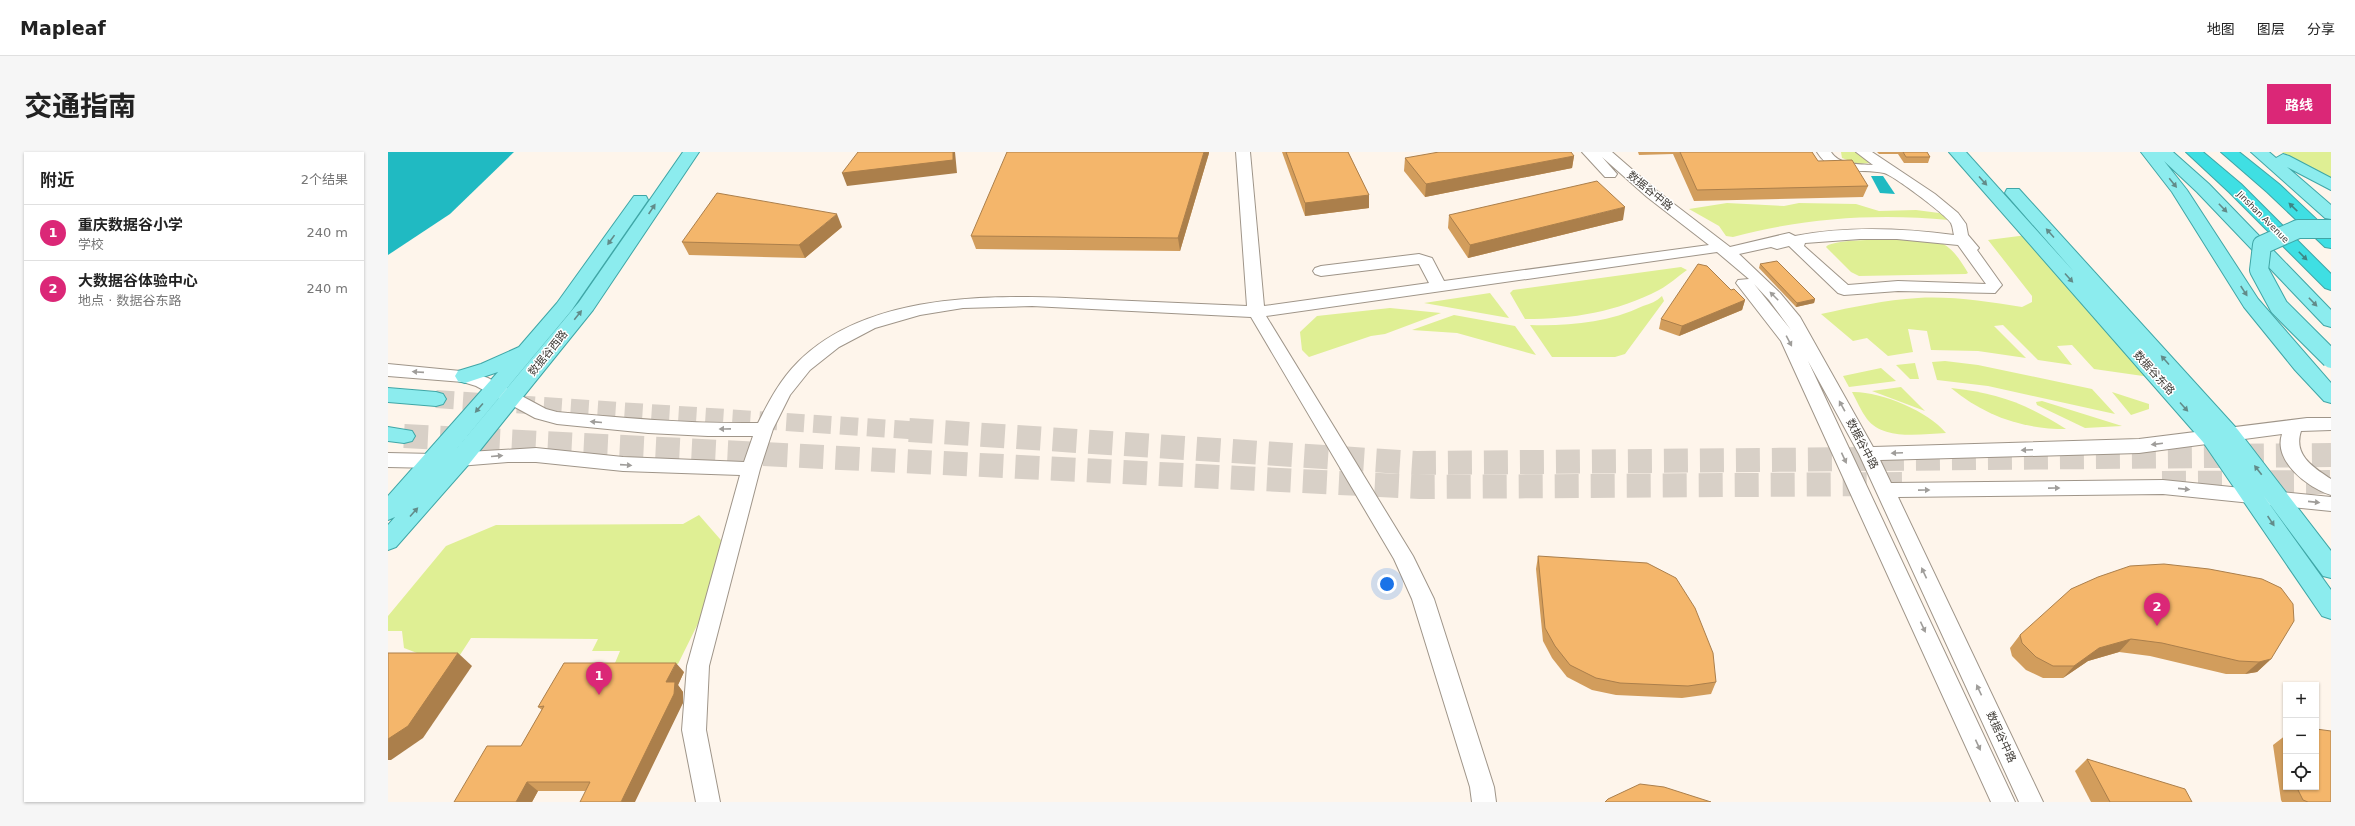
<!DOCTYPE html>
<html lang="zh">
<head>
<meta charset="utf-8">
<style>
	body { margin:0; font-family:"DejaVu Sans","Noto Sans SC",sans-serif; background:#f6f6f6; color:#222 }
	.controls { position:absolute; right:12px; bottom:12px; display:grid; overflow:hidden; border-radius:0px; box-shadow:0 1px 3px #0004 }
	.controls button { width:36px; height:36px; display:grid; place-items:center; padding:0; border:0; border-bottom:1px solid #e0e0e0; background:#fff; color:#222; font:20px sans-serif }
	.you { position:absolute; left:999px; top:432px; width:14px; height:14px; margin:-10px; border:3px solid #fff; border-radius:50%; background:#1a73e8; box-shadow:0 0 0 6px #1a73e833 }
	.badge { display:grid; place-items:center; width:26px; height:26px; border-radius:50%; background:#db2777; color:#fff; font-size:13px; font-weight:700 }
	.pin { position:absolute; translate:-50% -33px; filter:drop-shadow(0 1px 2px #0008) }
	.pin::after { content:''; position:absolute; top:21px; width:14px; height:12px; background:inherit; clip-path:polygon(0 0,100% 0,50% 100%) }
	.list { margin:0; padding:0; list-style:none }
	h2 { display:flex; justify-content:space-between; align-items:center; height:52px; margin:0; padding:0 16px; font-size:17px }
	h2 small { font-size:13px; font-weight:400; color:#767676 }
	.list li { display:grid; grid-template-columns:26px 1fr auto; gap:12px; align-items:center; box-sizing:border-box; height:56px; padding:0 16px; border-top:1px solid #e0e0e0 }
	.list b { display:block; font-size:15px; white-space:nowrap }
	.list p { margin:0; font-size:13px; white-space:nowrap; color:#767676 }
	.list em { font-size:13px; font-style:normal; color:#767676 }
	.icon { flex:none; width:22px; height:22px; fill:none; stroke:currentColor; stroke-width:2; stroke-linecap:round; stroke-linejoin:round }
	.map { position:relative; flex:none; width:1943px; height:650px; overflow:hidden; border-radius:0px }
	header { display:flex; align-items:center; gap:24px; box-sizing:border-box; height:56px; padding:0 20px; background:#fff; border-bottom:1px solid #e0e0e0 }
	header strong { font-size:19px }
	nav { display:flex; gap:22px; margin-inline-start:auto; font-size:14px }
	.intro { display:flex; align-items:center; justify-content:space-between; box-sizing:border-box; height:96px; padding:0 24px }
	h1 { margin:0; font-size:28px }
	.button { padding:10px 18px; border-radius:0px; background:#db2777; color:#fff; font-size:14px; font-weight:700 }
	main { display:flex; gap:24px; padding:0 24px }
	aside { flex:1; background:#fff; border-radius:0px; box-shadow:0 1px 3px #0004 }
	.map>svg:first-child { display:block }
	.green { fill:#dfef94 }
	.water { fill:#20bac2 }
	.lines { fill:none; stroke-linecap:round; stroke-linejoin:round }
	.major-tunnel-far1 { stroke:#d8d0c7; stroke-width:18; stroke-dasharray:18 9; stroke-linecap:butt }
	.major-tunnel { stroke:#d8d0c7; stroke-width:24; stroke-dasharray:24 12; stroke-linecap:butt }
	.minor-casing { stroke:#9f9589; stroke-width:2 }
	.major-casing { stroke:#3fa6a6; stroke-width:2 }
	.highway-casing { stroke:#3fa6a6; stroke-width:2 }
	.minor { fill:#fff; fill-rule:evenodd }
	.major { fill:#8cecee; fill-rule:evenodd }
	.highway { fill:#3fdfe3; fill-rule:evenodd }
	.major-bridge-casing { stroke:#3fa6a6; stroke-width:20; stroke-linecap:butt }
	.major-bridge { stroke:#8cecee; stroke-width:18 }
	.wall { fill:#d29d5c }
	.shaded-wall { fill:#ab7f4b }
	.building { fill:#f4b66b; stroke:#ab7f4b }
	.oneway { fill:#628b89 }
	.oneway2 { fill:#3f8584 }
	.oneway3 { fill:#9f9d9a }
	.labels { text-anchor:middle; dominant-baseline:central; stroke-width:3; stroke-linejoin:round; paint-order:stroke }
	.far-street-label { font-size:9px; fill:#3f3b36; stroke:#fff }
	.street-label { font-size:11px; fill:#3f3b36; stroke:#fff }
</style>
</head>
<body>
<header>
<strong>Mapleaf</strong>
<nav><a>地图</a><a>图层</a><a>分享</a></nav>
</header>
<div class="intro"><h1>交通指南</h1><a class="button">路线</a></div>
<main>
<aside>
<h2>附近<small>2个结果</small></h2>
<ul class="list">
<li><span class="badge">1</span><div><b>重庆数据谷小学</b><p>学校</p></div><em>240 m</em></li>
<li><span class="badge">2</span><div><b>大数据谷体验中心</b><p>地点 · 数据谷东路</p></div><em>240 m</em></li>
</ul>
</aside>
<div class="map">
<svg width="1943" height="650" viewBox="0 0 1943 650">
	<rect width="100%" height="100%" fill="#fef5eb"/>
	<!-- green -->
	<g class="green">
		<polygon points="1453,0 1468,0 1483,11 1470,12 1454,6"/>
		<polygon points="1894,0 1943,0 1943,27"/>
		<path d="M1339,51l57,3 15,-3 57,1 23,7 37,-1 23,3 7,3 3,4c-73,-7 -145,-2 -216,17l-7,-1 -7,-10 -30,-17z"/>
		<path d="M1639,83l123,142 -56,-8 -22,-24 -15,1 15,19 -34,-5 -35,-35 -9,1 32,32 -48,-7 -47,-1 -4,-19 -19,-2 5,23 -25,4 -21,-18 -14,3 -32,-27c32,-7 64,-14 97,-16 35,-2 70,4 104,9l10,-5v-6l-44,-56z"/>
		<path d="M1546,88c17,5 25,18 34,33l-2,1 -107,2 -8,-4 -25,-25c7,-10 92,-7 108,-7z"/>
		<path d="M1293,115l6,3c-9,6 -18,15 -28,20 -42,22 -86,29 -134,29l-15,-26 3,-3z"/>
		<polygon points="1102,141 1121,166 1036,151"/>
		<path d="M1274,144l2,5 -39,53 -10,3h-63l-22,-32c39,1 77,-2 113,-19 7,-2 14,-5 19,-10z"/>
		<polygon points="1002,156 1053,161 997,182 983,184 921,205 914,198 912,180 929,164"/>
		<polygon points="1066,163 1127,174 1148,203 1069,181 1024,178"/>
		<polygon points="1557,209 1590,213 1704,237 1727,262 1600,234 1549,228 1544,210"/>
		<polygon points="1527,211 1531,227 1522,227 1508,213"/>
		<polygon points="1493,216 1508,229 1461,235 1455,224"/>
		<polygon points="1513,235 1537,259 1484,239"/>
		<path d="M1563,236c47,5 76,16 115,41 -44,0 -81,-13 -115,-41z"/>
		<path d="M1464,240c28,-1 76,19 94,41 -24,1 -62,8 -79,-14 -6,-8 -10,-18 -15,-27z"/>
		<polygon points="1724,240 1761,252 1761,257 1743,263"/>
		<polygon points="1654,249 1734,274 1697,276 1649,253 1648,250"/>
		<polygon points="311,363 339,395 334,423 290,512 227,511 232,499 204,499 210,487 83,486 70,506 42,506 16,496 14,479 0,479 0,464 58,394 108,373 295,372"/>
	</g>
	<!-- water -->
	<g class="water">
		<polygon points="0,0 126,0 62,62 0,103"/>
		<polygon points="1483,24 1495,24 1507,42 1492,41"/>
	</g>
	<g class="lines">
		<!-- major-tunnel-far1 -->
		<polyline class="major-tunnel-far1" points="48,247 536,279"/>
		<!-- major-tunnel -->
		<g class="major-tunnel">
			<polyline points="521,278 1028,311 1943,303"/>
			<polyline points="16,284 1032,335 1514,332"/>
			<polyline points="1774,331 1943,330"/>
		</g>
		<!-- minor casing -->
		<g class="minor-casing">
			<path id="minor" d="M848,0h14l14,154 165,-23 -10,-19 -98,12 -6,-2 -2,-3 2,-3 6,-2 98,-12 13,4 12,23 265,-36 -62,-48 -45,-40 15,17 -2,3h-10l-23,-25h15l2,2 -2,-2h15l45,39 73,56 59,-14 6,3c52,-10 106,-8 159,-1 -1,-3 -1,-8 -3,-12 -5,-8 -58,-48 -67,-50 -24,-5 -52,4 -67,-21h14c8,13 28,12 42,13l-17,-13h16l63,42 23,19 8,11 2,11 11,13 -2,2 25,35 -7,8 -97,-2 -54,4 -6,-2 -49,-47 -12,3 -6,-2 -32,7 41,39 20,24 73,130 266,-8 168,-21h24v12l-30,1c-8,24 12,36 30,48v16c-23,-7 -58,-34 -49,-61l-143,19 -259,7 11,23 272,-3 168,17v14l-168,-17 -265,3 145,305h-24l-160,-348 -51,-93 207,441h-24l-210,-461 -45,-58 2,-3 11,-1 -32,-27 -451,64 147,240 21,43 60,188 2,15h-24l-2,-15 -58,-188 -18,-40 -143,-242 -219,-11 -69,2 -43,7 -45,13 -36,19 -29,23 -20,25 -17,34 -13,40 -51,197 -3,64 14,72h-24l-14,-72 5,-64 53,-191 -117,-4 -87,-9h-28l-74,6 -46,-1v-14l46,1 102,-6 87,9 121,5 9,-26h-45l-60,-3 -91,-9 -22,-6 -59,-32 -13,-4 -75,-6v-12l83,8 17,6 58,31 11,3c67,6 134,12 201,11 11,-22 22,-43 40,-61 75,-75 213,-67 311,-62 46,2 92,4 138,6zM1509,87l61,6 28,39 -88,-3 -50,4 -44,-39 1,-3 55,-4zM1366,132l15,16 22,30z"/>
		</g>
		<!-- major casing -->
		<g class="major-casing">
			<g id="major">
				<polygon points="295,0 311,0 205,158 81,312 8,395 0,398 0,373 7,365 0,368 0,344 110,220 77,231 70,229 67,224 70,219 93,212 131,195 169,151 246,44 258,44 260,48 183,159 65,301 191,150"/>
				<polygon points="1561,0 1578,0 1687,121 1617,41 1619,37 1631,37 1850,278 1943,399 1943,426 1935,424 1875,343 1943,438 1943,467 1934,464 1815,290"/>
				<polygon points="1753,0 1785,0 1821,32 1943,158 1943,175 1936,173 1809,40 1776,9 1799,38 1870,147 1943,231 1943,251 1936,249 1907,218 1856,155 1784,40"/>
				<polygon points="1863,0 1881,0 1888,6 1895,2 1901,4 1943,26 1943,38 1899,15 1943,53 1943,67 1937,66"/>
				<polygon points="0,236 48,240 55,242 58,247 55,252 48,254 0,250"/>
				<polygon points="0,275 24,279 27,284 24,289 16,291 0,289"/>
			</g>
		</g>
		<!-- highway casing -->
		<g class="highway-casing">
			<g id="highway">
				<polygon points="1798,0 1815,0 1853,32 1943,122 1943,138 1937,136 1841,40"/>
				<polygon points="1833,0 1851,0 1891,32 1943,81 1943,96 1937,95 1879,40"/>
			</g>
		</g>
		<!-- minor -->
		<use href="#minor" class="minor"/>
		<!-- major -->
		<use href="#major" class="major"/>
		<!-- highway -->
		<use href="#highway" class="highway"/>
		<!-- major-bridge casing -->
		<g class="major-bridge-casing">
			<polyline id="major-bridge" points="1943,77 1910,77 1874,93 1871,118 1891,155 1943,207"/>
		</g>
		<!-- major-bridge -->
		<use href="#major-bridge" class="major-bridge"/>
	</g>
	<!-- wall -->
	<g class="wall">
		<polygon points="894,0 960,0 981,43 981,56 917,64"/>
		<polygon points="1250,0 1424,0 1430,9 1480,34 1475,45 1306,49 1285,2 1251,3"/>
		<polygon points="1489,0 1539,0 1539,1 1542,5 1540,11 1516,11 1510,2 1491,2"/>
		<polygon points="821,1 792,99 588,97 583,84"/>
		<polygon points="1186,4 1184,16 1037,45 1016,19 1017,6"/>
		<polygon points="1061,63 1235,68 1080,106 1060,76"/>
		<polygon points="454,75 417,106 301,103 294,90"/>
		<polygon points="1372,112 1427,147 1426,151 1408,155 1371,116"/>
		<polygon points="1343,138 1357,148 1354,158 1291,184 1271,177 1273,167"/>
		<polygon points="1150,404 1328,530 1323,542 1294,546 1228,543 1204,538 1179,525 1164,506 1155,489 1148,417"/>
		<polygon points="1821,417 1883,507 1869,520 1857,522 1838,522 1762,504 1731,500 1700,509 1675,526 1655,526 1638,518 1624,504 1622,496 1632,483"/>
		<polygon points="296,520 290,533 295,540 295,551 197,639 150,639 144,650 66,650 133,594 154,558 150,555"/>
		<polygon points="1898,583 1898,635 1928,635 1943,650 1894,650 1893,648 1885,593"/>
		<polygon points="1699,607 1804,650 1703,650 1687,619"/>
	</g>
	<!-- shaded-wall -->
	<g class="shaded-wall">
		<polygon points="565,0 567,0 569,21 459,34 454,21"/>
		<polygon points="816,0 821,0 821,1 792,99 790,86"/>
		<polygon points="1186,4 1184,16 1037,45 1038,32"/>
		<polygon points="981,43 981,56 917,64 917,51"/>
		<polygon points="1237,55 1235,68 1080,106 1082,93"/>
		<polygon points="449,62 454,75 417,106 411,93"/>
		<polygon points="1427,147 1426,151 1408,155 1409,151"/>
		<polygon points="1357,148 1354,158 1291,184 1294,174"/>
		<polygon points="1743,487 1731,500 1700,509 1675,526 1686,514 1711,496"/>
		<polygon points="70,501 84,514 35,586 3,608 0,608 0,587"/>
		<polygon points="1883,507 1869,520 1857,522 1871,510"/>
		<polygon points="288,511 296,520 290,533 295,540 295,551 247,650 233,650 278,530"/>
		<polygon points="139,630 150,639 144,650 128,650"/>
	</g>
	<!-- building -->
	<g class="building">
		<polygon points="470,0 565,0 565,8 454,21"/>
		<polygon points="619,0 816,0 790,86 583,84"/>
		<polygon points="898,0 960,0 981,43 917,51"/>
		<polygon points="1051,0 1183,0 1186,4 1038,32 1017,6"/>
		<polygon points="1292,0 1424,0 1430,9 1464,8 1480,34 1309,38"/>
		<polygon points="1515,0 1539,0 1542,5 1518,5"/>
		<polygon points="1209,29 1237,55 1082,93 1061,63"/>
		<polygon points="329,41 449,62 411,93 294,90"/>
		<polygon points="1389,109 1427,147 1409,151 1372,112"/>
		<polygon points="1310,112 1319,114 1343,138 1346,137 1357,148 1294,174 1273,167"/>
		<polygon points="1150,404 1259,411 1288,426 1307,456 1325,501 1328,530 1300,534 1232,531 1208,526 1182,513 1167,494 1157,476"/>
		<polygon points="1776,412 1821,417 1874,427 1893,436 1905,452 1906,469 1883,507 1871,510 1851,509 1774,491 1743,487 1711,496 1686,514 1665,514 1648,505 1634,491 1632,483 1683,437 1710,425 1742,414"/>
		<polygon points="0,501 70,501 20,574 0,587"/>
		<polygon points="176,511 288,511 278,530 287,530 286,542 233,650 192,650 202,630 139,630 128,650 66,650 99,594 133,594 156,554 150,555"/>
		<polygon points="1928,577 1943,579 1943,650 1920,650 1915,648 1909,636 1909,635 1928,635"/>
		<polygon points="1699,607 1797,637 1804,650 1722,650"/>
		<polygon points="1252,632 1276,635 1323,650 1217,650 1220,647"/>
	</g>
	<!-- one-way arrows -->
	<defs><path id="oneway-solid" d="M-6-.8H1V-3.2L6.5 0L1 3.2V.8H-6Z"/></defs>
	<g class="oneway">
		<use href="#oneway-solid" transform="translate(1595 29) rotate(48)"/>
		<use href="#oneway-solid" transform="translate(1785 31) rotate(51)"/>
		<use href="#oneway-solid" transform="translate(1835 56) rotate(46)"/>
		<use href="#oneway-solid" transform="translate(264 57) rotate(-56)"/>
		<use href="#oneway-solid" transform="translate(1662 81) rotate(-132)"/>
		<use href="#oneway-solid" transform="translate(223 88) rotate(126)"/>
		<use href="#oneway-solid" transform="translate(1681 126) rotate(48)"/>
		<use href="#oneway-solid" transform="translate(1856 139) rotate(57)"/>
		<use href="#oneway-solid" transform="translate(1925 150) rotate(46)"/>
		<use href="#oneway-solid" transform="translate(190 163) rotate(-51)"/>
		<use href="#oneway-solid" transform="translate(1777 208) rotate(-132)"/>
		<use href="#oneway-solid" transform="translate(1796 255) rotate(48)"/>
		<use href="#oneway-solid" transform="translate(91 256) rotate(131)"/>
		<use href="#oneway-solid" transform="translate(1870 318) rotate(-128)"/>
		<use href="#oneway-solid" transform="translate(26 360) rotate(-48)"/>
		<use href="#oneway-solid" transform="translate(1883 369) rotate(56)"/>
	</g>
	<g class="oneway2">
		<use href="#oneway-solid" transform="translate(1905 55) rotate(-136)"/>
		<use href="#oneway-solid" transform="translate(1915 104) rotate(45)"/>
	</g>
	<g class="oneway3">
		<use href="#oneway-solid" transform="translate(1386 144) rotate(-135)"/>
		<use href="#oneway-solid" transform="translate(1401 189) rotate(62)"/>
		<use href="#oneway-solid" transform="translate(30 220) rotate(-176)"/>
		<use href="#oneway-solid" transform="translate(1454 254) rotate(-119)"/>
		<use href="#oneway-solid" transform="translate(208 270) rotate(-175)"/>
		<use href="#oneway-solid" transform="translate(337 277) rotate(179)"/>
		<use href="#oneway-solid" transform="translate(1769 292) rotate(173)"/>
		<use href="#oneway-solid" transform="translate(1639 298) rotate(178)"/>
		<use href="#oneway-solid" transform="translate(1509 301) rotate(178)"/>
		<use href="#oneway-solid" transform="translate(109 304) rotate(-5)"/>
		<use href="#oneway-solid" transform="translate(1456 306) rotate(65)"/>
		<use href="#oneway-solid" transform="translate(238 313) rotate(4)"/>
		<use href="#oneway-solid" transform="translate(1666 336) rotate(-1)"/>
		<use href="#oneway-solid" transform="translate(1796 337) rotate(6)"/>
		<use href="#oneway-solid" transform="translate(1536 338) rotate(-1)"/>
		<use href="#oneway-solid" transform="translate(1926 350) rotate(6)"/>
		<use href="#oneway-solid" transform="translate(1536 421) rotate(-115)"/>
		<use href="#oneway-solid" transform="translate(1535 475) rotate(65)"/>
		<use href="#oneway-solid" transform="translate(1591 538) rotate(-115)"/>
		<use href="#oneway-solid" transform="translate(1590 593) rotate(65)"/>
	</g>
	<g class="labels">
		<!-- far-street labels -->
		<g class="far-street-label">
			<text transform="translate(1875 65) rotate(45)">Jinshan Avenue</text>
		</g>
		<!-- street labels -->
		<g class="street-label">
			<text transform="translate(1262 39) rotate(39)">数据谷中路</text>
			<text transform="translate(160 201) rotate(-51)">数据谷西路</text>
			<text transform="translate(1766 221) rotate(48)">数据谷东路</text>
			<text transform="translate(1474 292) rotate(62)">数据谷中路</text>
			<text transform="translate(1613 585) rotate(65)">数据谷中路</text>
		</g>
	</g>
</svg>
<div class="controls">
<button>+</button>
<button>−</button>
<button><svg class="icon" aria-label="locate" viewBox="0 0 24 24"><circle cx="12" cy="12" r="6"/><path d="M12 2v4M12 18v4M2 12h4M18 12h4"/></svg></button>
</div>
<div class="you"></div>
<div class="pin badge" style="left:211px;top:543px">1</div>
<div class="pin badge" style="left:1769px;top:474px">2</div>
</div>
</main>
</body>
</html>
